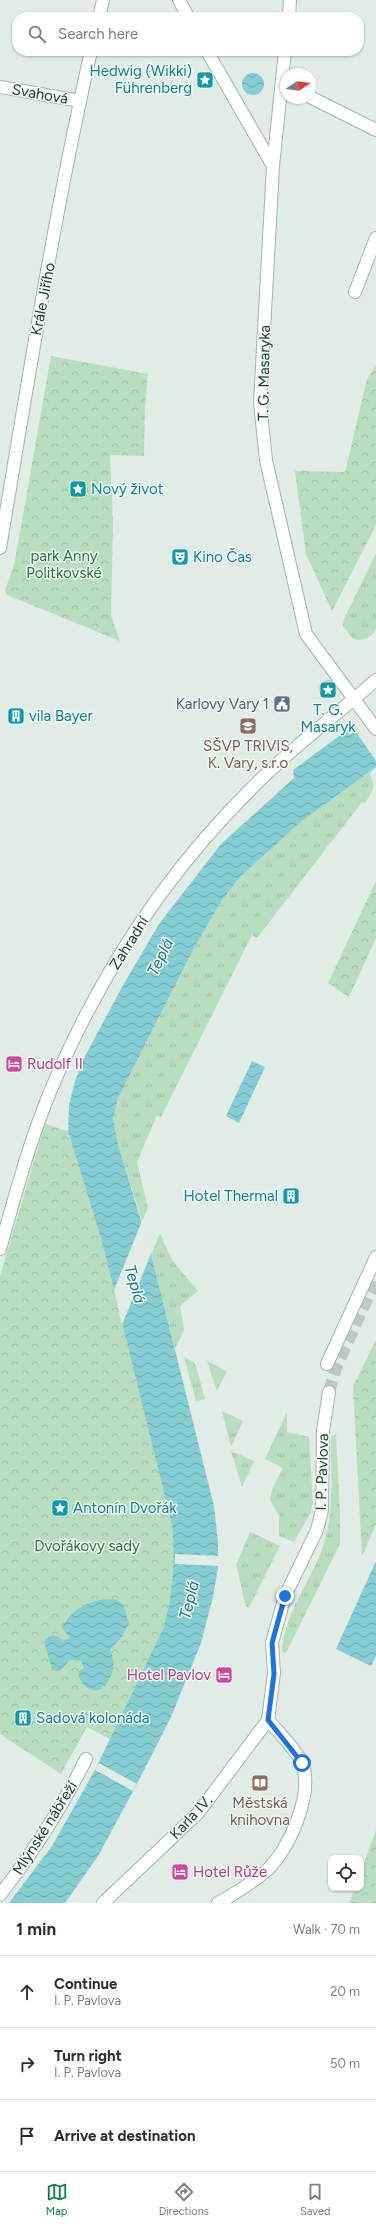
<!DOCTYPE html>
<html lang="en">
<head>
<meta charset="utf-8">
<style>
	body { margin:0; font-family:Figtree,sans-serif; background:#f2f2f3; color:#2b2b33 }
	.controls { position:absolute; right:12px; bottom:12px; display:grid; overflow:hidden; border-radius:8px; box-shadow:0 1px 3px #0004 }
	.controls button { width:36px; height:36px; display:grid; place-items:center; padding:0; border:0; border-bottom:1px solid #e1e1e2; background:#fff; color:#2b2b33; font:20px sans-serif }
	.compass { position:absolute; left:280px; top:68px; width:36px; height:36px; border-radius:50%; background:#fff; box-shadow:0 1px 3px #0004; rotate:77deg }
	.stop { position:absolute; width:12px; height:12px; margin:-9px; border:3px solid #1a73e8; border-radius:50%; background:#fff }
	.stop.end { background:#1a73e8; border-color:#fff; box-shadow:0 1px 4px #0008 }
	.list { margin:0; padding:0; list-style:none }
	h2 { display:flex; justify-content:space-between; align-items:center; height:52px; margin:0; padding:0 16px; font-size:17px }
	h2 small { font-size:13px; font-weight:400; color:#7c7c81 }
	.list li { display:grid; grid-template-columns:26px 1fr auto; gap:12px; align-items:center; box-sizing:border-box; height:72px; padding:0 16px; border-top:1px solid #e1e1e2 }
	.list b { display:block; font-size:15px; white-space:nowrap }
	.list p { margin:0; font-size:13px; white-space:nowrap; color:#7c7c81 }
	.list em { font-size:13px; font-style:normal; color:#7c7c81 }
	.icon { flex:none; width:22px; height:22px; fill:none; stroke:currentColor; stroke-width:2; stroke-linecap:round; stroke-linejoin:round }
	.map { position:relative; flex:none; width:376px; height:1903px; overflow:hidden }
	.search { position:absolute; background:#fff; box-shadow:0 1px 3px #0004; left:12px; right:12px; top:12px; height:44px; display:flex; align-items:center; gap:10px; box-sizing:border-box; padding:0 14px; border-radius:16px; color:#7c7c81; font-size:15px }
	.sheet { height:268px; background:#fff }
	nav { display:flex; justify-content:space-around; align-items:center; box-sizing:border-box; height:56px; border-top:1px solid #e1e1e2; background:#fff; font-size:11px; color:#7c7c81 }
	nav a { display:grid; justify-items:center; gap:2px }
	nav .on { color:#0b8043 }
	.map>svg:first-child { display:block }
	.grass { fill:url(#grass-tufts) }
	.forest { fill:url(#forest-crowns) }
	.water { fill:url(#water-waves) }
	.pier { fill:#e0ece5 }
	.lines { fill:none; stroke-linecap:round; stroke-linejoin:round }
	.minor-tunnel { stroke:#bac9c1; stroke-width:12; stroke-dasharray:12 6; stroke-linecap:butt }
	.minor-casing { stroke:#a3b4ac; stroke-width:14 }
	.minor { stroke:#fff; stroke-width:12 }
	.route { stroke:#1a73e8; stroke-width:5 }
	.labels { text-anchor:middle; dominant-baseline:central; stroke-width:3; stroke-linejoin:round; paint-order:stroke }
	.culture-label { font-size:15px; fill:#0d838f; stroke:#f1f8f4; text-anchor:start }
	.street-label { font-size:15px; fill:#203d32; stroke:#f1f8f4 }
	.park-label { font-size:15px; fill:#29753f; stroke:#f1f8f4 }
	.service-label { font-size:15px; fill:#4e5e75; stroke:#f1f8f4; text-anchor:end }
	.education-label { font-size:15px; fill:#785e54; stroke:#f1f8f4 }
	.hotel-label { font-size:15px; fill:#b23c85; stroke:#f1f8f4; text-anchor:start }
	.water-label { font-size:16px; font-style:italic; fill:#18737b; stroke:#f1f8f4 }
</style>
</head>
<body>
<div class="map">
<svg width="376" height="1903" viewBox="0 0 376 1903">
	<defs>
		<pattern id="grass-tufts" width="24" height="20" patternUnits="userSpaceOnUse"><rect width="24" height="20" fill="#b8debf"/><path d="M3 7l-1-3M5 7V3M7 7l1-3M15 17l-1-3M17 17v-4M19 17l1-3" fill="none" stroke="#9ebfa5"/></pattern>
		<pattern id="forest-crowns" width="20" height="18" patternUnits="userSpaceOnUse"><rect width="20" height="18" fill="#b8debf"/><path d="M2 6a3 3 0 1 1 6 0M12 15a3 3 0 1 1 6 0" fill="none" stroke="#9ebfa5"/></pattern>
		<pattern id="water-waves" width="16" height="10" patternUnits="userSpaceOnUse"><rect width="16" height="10" fill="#85ced3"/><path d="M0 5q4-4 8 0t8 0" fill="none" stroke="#6ca8ac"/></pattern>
	</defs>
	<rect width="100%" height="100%" fill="#e0ece5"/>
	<!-- grass -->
	<g class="grass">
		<path d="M376,554v75c-5,10 -13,12 -23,10l-10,-13 1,-7z"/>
		<path d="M376,767l-6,7c6,14 3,17 -5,29l-3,-1 -105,136 -5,-3 -91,182 -4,-2 -20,47 11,46 -6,13 -24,-77 -5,-25 5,-21 76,-150 28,-48 18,-23 62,-56z"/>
		<polygon points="160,1234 172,1260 198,1291 180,1306 184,1330 175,1349 151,1254"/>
		<polygon points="184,1357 195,1363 205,1399 196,1401"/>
		<polygon points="207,1361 227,1371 217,1391"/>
		<polygon points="222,1411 243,1421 231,1447"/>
		<polygon points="287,1412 287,1432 309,1437 313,1503 310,1514 294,1542 279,1536 279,1515 270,1500 272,1490 283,1468 265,1459"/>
		<path d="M336,1434l4,80v30l-54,109 -4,-1c2,-35 24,-65 38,-97 15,-37 11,-79 11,-118z"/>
		<polygon points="231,1451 254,1461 242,1487"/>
		<polygon points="250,1532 280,1546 249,1608 246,1607 236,1565"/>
	</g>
	<!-- forest -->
	<g class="forest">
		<polygon points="51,356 148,374 145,408 144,456 110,455 113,523 111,615 120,641 7,595 5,590 14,566"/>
		<polygon points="376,366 376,525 332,611 306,554 295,471 345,472 367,379"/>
		<polygon points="376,881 376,938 349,997 328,983"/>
		<path d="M45,1124l23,7 34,111 70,283c3,27 4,53 -2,79 -8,41 -41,96 -60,135l-23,-12 -26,47 -61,-40v-458z"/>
		<polygon points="376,1340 376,1524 362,1556 353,1386"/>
		<polygon points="376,1830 376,1903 349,1903 355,1888 361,1888 361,1871"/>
	</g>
	<!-- water -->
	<g class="water">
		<circle cx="253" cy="84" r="11"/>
		<circle cx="328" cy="689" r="9"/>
		<path d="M376,709v58l-74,54 -62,56 -18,23 -28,48 -76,150 -5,21 5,25 33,110 63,252 4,36v26l-5,29 -12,46 -30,74 -34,67 -39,72 -33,47h-56l43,-57 43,-76 68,-141c11,-36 12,-68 9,-104l-70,-283 -34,-111 1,-26 6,-24 8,-21 39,-73 37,-63 62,-80 73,-66 -1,-8z"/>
		<polygon points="252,1061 265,1067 239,1123 226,1116"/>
		<polygon points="376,1561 376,1656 371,1666 336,1649"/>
		<path d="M106,1599l11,1 6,4 6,19 -7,14 -12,13c1,3 3,6 3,9 3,16 -12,43 -29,26 -4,-4 -6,-9 -5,-14l5,-3 -3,-7 -11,-1c-6,5 -10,16 -18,9l-8,-27c5,-8 13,-8 19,-1l7,-3 -8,-10c9,-19 25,-26 44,-29z"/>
	</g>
	<!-- pier -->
	<g class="pier">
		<polygon points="376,709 376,761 352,726"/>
		<polygon points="142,1221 151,1254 122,1325 114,1290"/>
		<polygon points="175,1554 219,1556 219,1566 175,1564"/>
		<polygon points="99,1763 137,1784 133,1791 95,1770"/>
	</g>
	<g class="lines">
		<!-- minor-tunnel -->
		<polyline class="minor-tunnel" points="329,1392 336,1368 376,1279"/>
		<!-- minor casing -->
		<g class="minor-casing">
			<g id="minor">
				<polyline points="179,0 188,17"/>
				<polyline points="99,17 103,0"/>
				<polyline points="289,17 290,0"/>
				<polyline points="207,51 273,166"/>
				<polyline points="285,51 273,166 260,403 266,460 306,634 376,729"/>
				<polyline points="0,87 80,101"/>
				<polyline points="310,97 376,130"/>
				<polyline points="355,292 376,238"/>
				<path d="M0,548c28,-166 54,-333 91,-497"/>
				<path d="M0,1249c15,-53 29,-106 50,-157 47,-113 115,-218 202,-304 38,-39 83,-72 124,-108"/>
				<polyline points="327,1364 376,1257"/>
				<path d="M0,1895c33,-42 62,-88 86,-136"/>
				<polyline points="103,1903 198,1813 268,1720 274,1673 272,1643 285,1596 317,1530 322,1510 323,1431 329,1392"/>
				<path d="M218,1903c16,-9 34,-20 48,-32 23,-20 48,-78 36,-108 -7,-15 -23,-30 -34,-43"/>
			</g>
		</g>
		<!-- minor -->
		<use href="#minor" class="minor"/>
	</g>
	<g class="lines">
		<!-- route -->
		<polyline class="route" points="285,1596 272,1643 274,1674 268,1720 302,1763"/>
	</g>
	<!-- icons -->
	<defs>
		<g id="sight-square" transform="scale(0.9)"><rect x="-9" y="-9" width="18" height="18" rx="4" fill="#0f9aa8" stroke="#f1f8f4"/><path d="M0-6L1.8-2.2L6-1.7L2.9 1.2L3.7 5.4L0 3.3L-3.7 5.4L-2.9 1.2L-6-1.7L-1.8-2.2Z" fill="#fff"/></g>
		<g id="theatre-square" transform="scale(0.9)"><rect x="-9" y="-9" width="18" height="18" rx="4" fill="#0f9aa8" stroke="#f1f8f4"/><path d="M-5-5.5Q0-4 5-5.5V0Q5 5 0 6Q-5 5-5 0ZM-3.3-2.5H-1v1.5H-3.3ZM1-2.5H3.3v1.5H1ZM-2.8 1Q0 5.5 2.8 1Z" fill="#fff"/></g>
		<g id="civic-square" transform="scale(0.9)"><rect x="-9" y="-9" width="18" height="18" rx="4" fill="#5c6f8a" stroke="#f1f8f4"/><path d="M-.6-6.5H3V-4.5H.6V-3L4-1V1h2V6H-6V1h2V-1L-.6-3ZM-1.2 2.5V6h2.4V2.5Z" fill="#fff"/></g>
		<g id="building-square" transform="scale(0.9)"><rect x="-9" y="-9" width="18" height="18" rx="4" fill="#0f9aa8" stroke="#f1f8f4"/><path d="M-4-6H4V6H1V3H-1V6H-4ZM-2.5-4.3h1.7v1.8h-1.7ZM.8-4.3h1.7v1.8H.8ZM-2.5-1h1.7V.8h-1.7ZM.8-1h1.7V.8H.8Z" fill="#fff"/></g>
		<g id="school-square" transform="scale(0.9)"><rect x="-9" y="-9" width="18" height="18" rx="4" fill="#8d6e63" stroke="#f1f8f4"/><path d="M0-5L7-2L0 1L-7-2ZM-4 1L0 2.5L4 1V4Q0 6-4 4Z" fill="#fff"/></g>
		<g id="hotel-square" transform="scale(0.9)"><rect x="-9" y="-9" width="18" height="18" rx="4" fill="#d1479c" stroke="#f1f8f4"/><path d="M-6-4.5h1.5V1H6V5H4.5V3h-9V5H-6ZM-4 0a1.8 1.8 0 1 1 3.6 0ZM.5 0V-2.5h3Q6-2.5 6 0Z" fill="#fff"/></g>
		<g id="library-square" transform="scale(0.9)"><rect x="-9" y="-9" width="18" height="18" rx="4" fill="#8d6e63" stroke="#f1f8f4"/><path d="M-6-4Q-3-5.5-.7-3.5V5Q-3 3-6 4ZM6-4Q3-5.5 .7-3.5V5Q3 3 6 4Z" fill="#fff"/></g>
	</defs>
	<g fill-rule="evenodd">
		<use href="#sight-square" x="205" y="80"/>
		<use href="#sight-square" x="78" y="489"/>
		<use href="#theatre-square" x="180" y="557"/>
		<use href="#sight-square" x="328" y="690"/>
		<use href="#civic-square" x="282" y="704"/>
		<use href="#building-square" x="16" y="716"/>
		<use href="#school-square" x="248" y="726"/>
		<use href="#hotel-square" x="14" y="1064"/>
		<use href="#building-square" x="291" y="1196"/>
		<use href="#sight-square" x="60" y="1508"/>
		<use href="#hotel-square" x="224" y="1675"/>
		<use href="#building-square" x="23" y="1718"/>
		<use href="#library-square" x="260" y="1783"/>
		<use href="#hotel-square" x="180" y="1872"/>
	</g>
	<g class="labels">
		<!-- culture labels -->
		<g class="culture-label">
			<text x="192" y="71" text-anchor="end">Hedwig (Wikki)<tspan x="192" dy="17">Führenberg</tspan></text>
			<text x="91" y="489">Nový život</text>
			<text x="193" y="557">Kino Čas</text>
			<text x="328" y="710" text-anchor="middle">T. G.<tspan x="328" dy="17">Masaryk</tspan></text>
			<text x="29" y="716">vila Bayer</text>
			<text x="278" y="1196" text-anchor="end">Hotel Thermal</text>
			<text x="73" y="1508">Antonín Dvořák</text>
			<text x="36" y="1718">Sadová kolonáda</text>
		</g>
		<!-- street labels -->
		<g class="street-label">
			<text transform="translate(40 94) rotate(10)">Svahová</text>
			<text transform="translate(43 299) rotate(-79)">Krále Jiřího</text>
			<text transform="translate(264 373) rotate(-89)">T. G. Masaryka</text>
			<text transform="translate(129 943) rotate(-58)">Zahradní</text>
			<text transform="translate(322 1472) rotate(-88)">I. P. Pavlova</text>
			<text transform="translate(191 1817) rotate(-47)">Karla IV.</text>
			<text transform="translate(45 1828) rotate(-58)">Mlýnské nábřeží</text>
		</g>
		<!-- park labels -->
		<g class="park-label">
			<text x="64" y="556">park Anny<tspan x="64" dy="17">Politkovské</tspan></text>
			<text x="87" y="1546">Dvořákovy sady</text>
		</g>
		<!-- service labels -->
		<g class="service-label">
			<text x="269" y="704">Karlovy Vary 1</text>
		</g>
		<!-- education labels -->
		<g class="education-label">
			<text x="248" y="746">SŠVP TRIVIS,<tspan x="248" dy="17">K. Vary, s.r.o</tspan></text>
			<text x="260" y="1803">Městská<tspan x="260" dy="17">knihovna</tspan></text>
		</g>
		<!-- hotel labels -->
		<g class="hotel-label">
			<text x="27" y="1064">Rudolf II</text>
			<text x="211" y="1675" text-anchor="end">Hotel Pavlov</text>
			<text x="193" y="1872">Hotel Růže</text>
		</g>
		<!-- water labels -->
		<g class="water-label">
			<text transform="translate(160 957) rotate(-64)">Teplá</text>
			<text transform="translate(135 1284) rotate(74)">Teplá</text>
			<text transform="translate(189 1600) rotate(-76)">Teplá</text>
		</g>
	</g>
</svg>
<div class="controls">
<button><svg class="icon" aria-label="locate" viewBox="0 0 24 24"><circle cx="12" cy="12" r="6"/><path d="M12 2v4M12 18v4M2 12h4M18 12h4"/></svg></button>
</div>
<svg class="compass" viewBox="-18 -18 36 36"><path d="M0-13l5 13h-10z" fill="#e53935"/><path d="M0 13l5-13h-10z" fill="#7c7c81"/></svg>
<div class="stop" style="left:302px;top:1763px"></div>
<div class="stop end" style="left:285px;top:1596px"></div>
<div class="search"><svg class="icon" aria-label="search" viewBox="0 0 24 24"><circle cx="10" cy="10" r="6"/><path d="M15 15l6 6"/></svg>Search here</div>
</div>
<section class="sheet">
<h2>1 min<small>Walk · 70 m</small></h2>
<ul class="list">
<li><svg class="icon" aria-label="ahead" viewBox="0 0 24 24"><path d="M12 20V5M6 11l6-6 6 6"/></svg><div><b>Continue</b><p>I. P. Pavlova</p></div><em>20 m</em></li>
<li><svg class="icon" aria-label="right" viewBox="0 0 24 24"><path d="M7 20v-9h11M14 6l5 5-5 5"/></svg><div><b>Turn right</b><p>I. P. Pavlova</p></div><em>50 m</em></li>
<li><svg class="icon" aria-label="arrive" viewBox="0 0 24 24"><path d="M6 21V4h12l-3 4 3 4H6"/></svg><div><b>Arrive at destination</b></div></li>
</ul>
</section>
<nav>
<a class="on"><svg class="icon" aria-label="map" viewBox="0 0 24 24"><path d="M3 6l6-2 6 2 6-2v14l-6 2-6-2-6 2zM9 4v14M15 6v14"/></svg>Map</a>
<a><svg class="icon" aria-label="directions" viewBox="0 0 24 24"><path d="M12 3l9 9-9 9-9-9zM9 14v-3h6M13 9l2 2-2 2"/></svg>Directions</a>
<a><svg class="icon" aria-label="saved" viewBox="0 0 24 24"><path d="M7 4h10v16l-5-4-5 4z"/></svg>Saved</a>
</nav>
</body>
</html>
